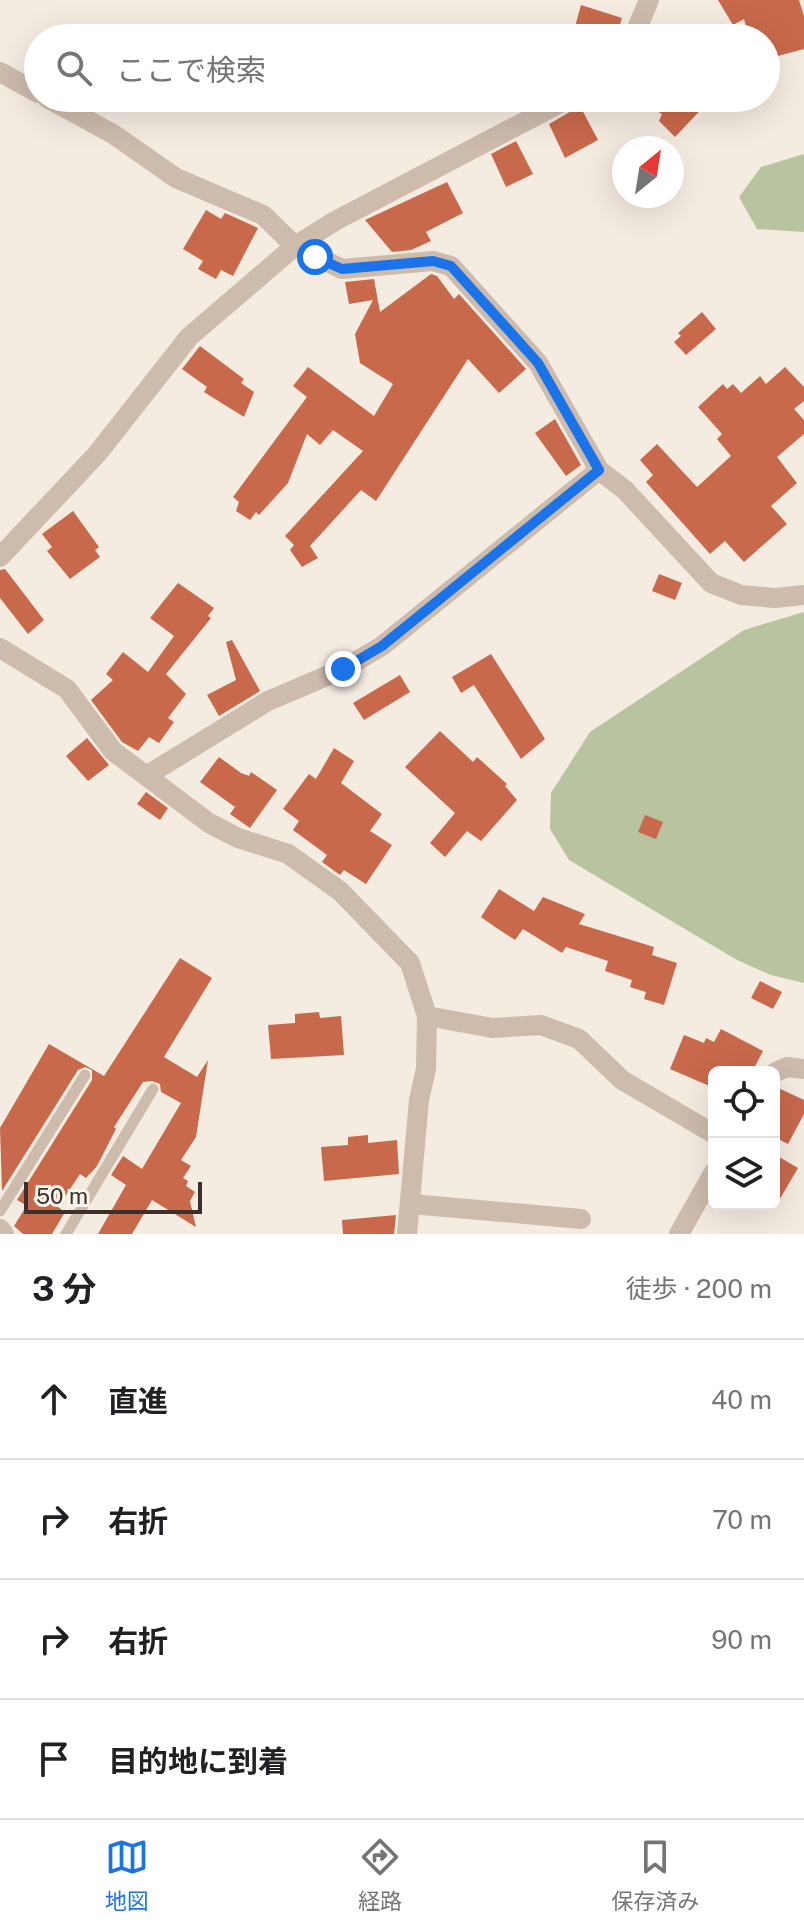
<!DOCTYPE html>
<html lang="ja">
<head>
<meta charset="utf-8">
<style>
	body { margin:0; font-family:"Public Sans","Noto Sans JP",sans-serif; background:#f6f6f6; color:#202124 }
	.controls { position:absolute; right:24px; bottom:24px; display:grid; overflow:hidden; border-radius:12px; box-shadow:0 8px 32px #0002 }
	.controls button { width:72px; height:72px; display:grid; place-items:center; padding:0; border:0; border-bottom:2px solid #e0e0e0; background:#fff; color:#202124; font:40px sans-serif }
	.compass { position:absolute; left:612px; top:136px; width:72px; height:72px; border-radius:50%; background:#fff; box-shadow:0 8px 32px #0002; rotate:30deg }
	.scale { position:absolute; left:24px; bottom:20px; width:178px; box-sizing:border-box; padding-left:8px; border:4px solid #3b302b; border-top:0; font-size:22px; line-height:28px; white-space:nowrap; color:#3b302b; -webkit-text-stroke:6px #fbf5ee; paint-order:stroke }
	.stop { position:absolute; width:24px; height:24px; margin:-18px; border:6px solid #1a73e8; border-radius:50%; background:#fff }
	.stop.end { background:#1a73e8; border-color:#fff; box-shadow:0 2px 8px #0008 }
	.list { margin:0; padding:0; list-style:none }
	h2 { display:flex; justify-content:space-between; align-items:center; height:104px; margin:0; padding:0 32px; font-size:34px }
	h2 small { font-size:26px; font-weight:400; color:#757577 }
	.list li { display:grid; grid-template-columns:52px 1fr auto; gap:24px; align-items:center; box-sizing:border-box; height:120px; padding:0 32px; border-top:2px solid #e0e0e0 }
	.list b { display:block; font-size:30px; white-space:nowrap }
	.list em { font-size:26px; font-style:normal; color:#757577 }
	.icon { flex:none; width:44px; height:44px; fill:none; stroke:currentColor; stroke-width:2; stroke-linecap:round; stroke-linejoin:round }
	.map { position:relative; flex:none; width:804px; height:1234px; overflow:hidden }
	.search { position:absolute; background:#fff; box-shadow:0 8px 32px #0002; left:24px; right:24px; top:24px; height:88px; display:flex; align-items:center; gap:20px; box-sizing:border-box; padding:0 28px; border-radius:44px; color:#757577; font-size:30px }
	.sheet { height:584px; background:#fff }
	nav { display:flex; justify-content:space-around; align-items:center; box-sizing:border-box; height:112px; border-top:2px solid #e0e0e0; background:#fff; font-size:22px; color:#757577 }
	nav a { display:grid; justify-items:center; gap:4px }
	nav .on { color:#1a73e8 }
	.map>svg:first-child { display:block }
	.green { fill:#b8c4a0 }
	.building { fill:#c8694b }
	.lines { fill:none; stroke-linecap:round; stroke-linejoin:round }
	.lane { stroke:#cdbbac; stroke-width:11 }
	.street { stroke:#cdbbac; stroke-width:20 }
	.route { stroke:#1a73e8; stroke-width:10 }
</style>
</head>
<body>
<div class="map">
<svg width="804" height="1234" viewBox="0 0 804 1234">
	<rect width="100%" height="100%" fill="#f4ebe1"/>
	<!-- green -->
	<g class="green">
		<polygon points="804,154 804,232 757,229 739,197 761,167"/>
		<polygon points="804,612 804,983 771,975 737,960 569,860 550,829 551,793 590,732 744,630"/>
	</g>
	<!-- building -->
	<g class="building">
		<polygon points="718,0 799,0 804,16 804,49 774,57 766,38 749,38 744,19 733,25"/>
		<polygon points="581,5 622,18 616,38 572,38"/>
		<polygon points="632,98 712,98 675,137 659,121 662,114"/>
		<polygon points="580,106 598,140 565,158 549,124"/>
		<polygon points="516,141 533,174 506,187 491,154"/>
		<polygon points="447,182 463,213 426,232 431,241 411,250 392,252 365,220"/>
		<polygon points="206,210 221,219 225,213 258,228 233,276 221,270 216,279 198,269 203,261 183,249"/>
		<polygon points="431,274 437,276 454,299 459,294 526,369 499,393 468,359 376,501 361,490 310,546 318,558 302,567 290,550 294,545 285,536 363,451 333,430 320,445 307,434 288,483 259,515 256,512 250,520 236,511 239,502 233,497 307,397 293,386 308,367 374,416 393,384 360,363 355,334 373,300 349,304 345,282 374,279 380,312"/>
		<polygon points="702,312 716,329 686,355 674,342 681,336 678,333"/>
		<polygon points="200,346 244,379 241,383 254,392 244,417 204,392 207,387 182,369"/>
		<polygon points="785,367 804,387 804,401 794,409 804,420 804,434 777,457 797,483 771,506 787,524 744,562 725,541 710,554 646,482 653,475 640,460 657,444 697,487 731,456 717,439 722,434 698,407 723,384 727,389 733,384 741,393 760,376 766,384"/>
		<polygon points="555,419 581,465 566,476 535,433"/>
		<polygon points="73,511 99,547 95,550 100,557 70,579 47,551 52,547 42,534"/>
		<polygon points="5,569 44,620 28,634 0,598 0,570"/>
		<polygon points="659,574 682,583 675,600 652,591"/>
		<polygon points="178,583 214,608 208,616 211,618 166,674 186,694 168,718 174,722 159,743 149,737 138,751 122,742 91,700 113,680 106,674 123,652 148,672 174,636 150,618"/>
		<polygon points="232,640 260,691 219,716 207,695 236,680 226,642"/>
		<polygon points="491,654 545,739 521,759 474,685 461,693 452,677"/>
		<polygon points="400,675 410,692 364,720 353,703"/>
		<polygon points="440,731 473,762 477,757 507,784 505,786 517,800 481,841 467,831 445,857 430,843 455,813 405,767"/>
		<polygon points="87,738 109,765 88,781 66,756"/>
		<polygon points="334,748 354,761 341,783 382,814 370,831 392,845 366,884 344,870 340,875 322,862 327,855 293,830 299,821 283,809 309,774 316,779"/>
		<polygon points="219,757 241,773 249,776 251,772 277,790 250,828 230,814 235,807 200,782"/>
		<polygon points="146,792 168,808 160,820 137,804"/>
		<polygon points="645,815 663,822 656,839 638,832"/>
		<polygon points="499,889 534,911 543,897 585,914 579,924 654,947 652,955 677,963 664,1005 644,999 646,992 630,987 632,980 605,971 608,961 566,947 562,953 523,929 515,940 495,927 481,917"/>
		<polygon points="180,958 212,978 164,1057 197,1077 208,1060 196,1137 181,1160 191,1166 183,1178 188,1181 186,1186 195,1192 190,1201 196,1227 152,1200 132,1234 98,1234 126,1185 111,1175 123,1156 142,1169 181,1103 161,1092 160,1084 152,1081 143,1082 114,1127 116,1129 97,1166 86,1178 80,1174 58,1207 65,1212 52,1234 23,1234 14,1226 24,1210 24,1204 17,1200 92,1080 92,1070 85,1067 78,1070 2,1191 0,1128 49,1044 104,1076"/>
		<polygon points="760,981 782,992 773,1009 751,998"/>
		<polygon points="319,1012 320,1018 341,1016 344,1055 271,1059 268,1025 295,1023 295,1014"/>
		<polygon points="721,1029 763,1051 752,1072 714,1072 714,1088 670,1069 684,1035 704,1043 706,1038 714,1042"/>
		<polygon points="774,1086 804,1100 804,1114 788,1144 774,1137"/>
		<polygon points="368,1135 368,1143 397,1140 399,1174 324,1181 321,1147 348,1145 348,1137"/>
		<polygon points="774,1154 798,1168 774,1209"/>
		<polygon points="396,1215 394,1234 343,1234 342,1220"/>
	</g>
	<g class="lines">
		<!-- lane -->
		<g class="lane">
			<polyline points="0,1211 85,1075"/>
			<polyline points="66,1234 153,1089"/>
		</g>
		<!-- street -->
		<g class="street">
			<polyline points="633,38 649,0"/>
			<polyline points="0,72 38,93"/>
			<polyline points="47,98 113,134 176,178 263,215 295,246 342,269 433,261 451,266 538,363 599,470 625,490 711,583 741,595 775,598 804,595"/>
			<polyline points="0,557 97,454 189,337 295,246 335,221 570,98"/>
			<polyline points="0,648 67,689 113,751 209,823 238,838 288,854 340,891 410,963 427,1016 426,1069 419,1100 407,1234"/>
			<polyline points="146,776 268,701 343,669 382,646 599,470"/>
			<polyline points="427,1016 492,1028 541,1025 579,1039 622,1080 714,1134"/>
			<polyline points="774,1073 787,1067 804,1069"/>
			<polyline points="411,1204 581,1219"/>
			<polyline points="0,1229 4,1234"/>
			<polyline points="679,1234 714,1172"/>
		</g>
	</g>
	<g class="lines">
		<!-- route -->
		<polyline class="route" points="315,257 342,269 433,261 451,266 538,363 599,470 382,646 343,669"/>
	</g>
</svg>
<div class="controls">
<button><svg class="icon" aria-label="locate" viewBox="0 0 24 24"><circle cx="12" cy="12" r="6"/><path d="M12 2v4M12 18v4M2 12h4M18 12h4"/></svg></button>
<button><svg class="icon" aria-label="layers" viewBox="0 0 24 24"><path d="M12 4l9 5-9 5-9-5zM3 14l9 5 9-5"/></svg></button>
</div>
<svg class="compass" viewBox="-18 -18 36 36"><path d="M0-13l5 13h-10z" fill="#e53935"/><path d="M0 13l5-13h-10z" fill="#757577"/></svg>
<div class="scale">50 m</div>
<div class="stop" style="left:315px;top:257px"></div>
<div class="stop end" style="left:343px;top:669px"></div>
<div class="search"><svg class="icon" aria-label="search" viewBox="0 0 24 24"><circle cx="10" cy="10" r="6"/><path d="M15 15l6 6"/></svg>ここで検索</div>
</div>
<section class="sheet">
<h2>3 分<small>徒歩 · 200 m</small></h2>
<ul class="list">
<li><svg class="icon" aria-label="ahead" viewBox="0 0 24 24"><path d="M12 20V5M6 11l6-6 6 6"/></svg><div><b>直進</b></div><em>40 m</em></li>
<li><svg class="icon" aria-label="right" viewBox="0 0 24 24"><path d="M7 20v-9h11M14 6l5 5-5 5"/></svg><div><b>右折</b></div><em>70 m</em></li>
<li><svg class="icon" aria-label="right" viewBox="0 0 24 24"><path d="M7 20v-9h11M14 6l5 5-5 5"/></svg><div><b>右折</b></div><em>90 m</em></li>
<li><svg class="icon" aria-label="arrive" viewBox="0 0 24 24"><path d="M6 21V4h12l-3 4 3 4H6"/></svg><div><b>目的地に到着</b></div></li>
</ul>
</section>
<nav>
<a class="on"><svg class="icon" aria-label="map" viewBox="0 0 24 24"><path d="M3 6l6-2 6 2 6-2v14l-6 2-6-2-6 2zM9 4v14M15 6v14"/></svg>地図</a>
<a><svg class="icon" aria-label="directions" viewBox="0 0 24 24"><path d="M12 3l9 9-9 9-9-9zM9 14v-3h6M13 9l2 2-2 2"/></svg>経路</a>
<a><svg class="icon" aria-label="saved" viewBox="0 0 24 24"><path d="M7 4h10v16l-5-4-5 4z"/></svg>保存済み</a>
</nav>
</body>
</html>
